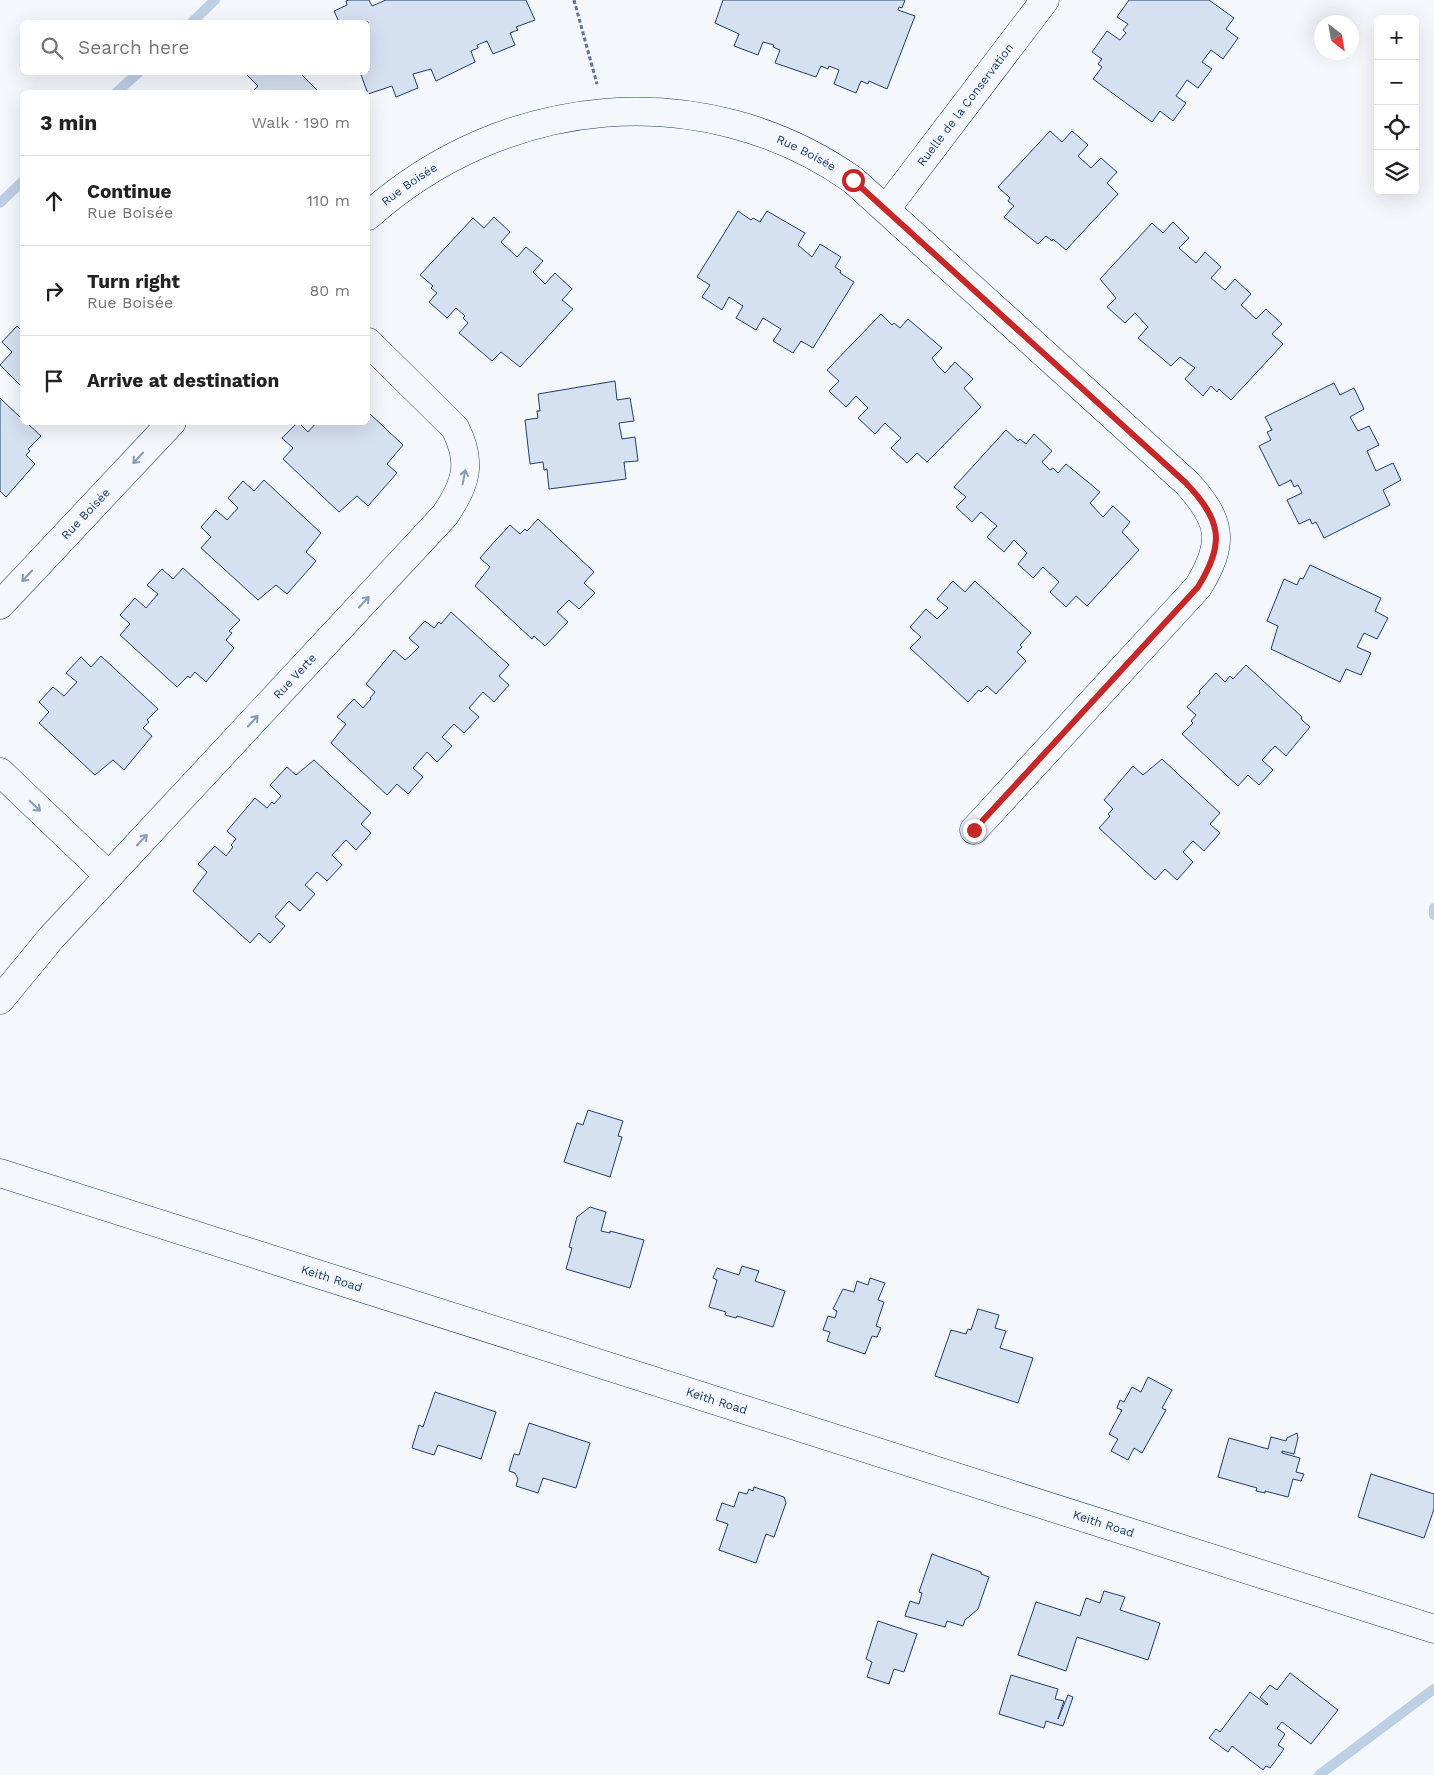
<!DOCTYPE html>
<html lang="en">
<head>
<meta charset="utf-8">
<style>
	body { margin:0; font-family:"Work Sans",sans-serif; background:#f2f2f2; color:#222 }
	.controls { position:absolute; right:15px; top:15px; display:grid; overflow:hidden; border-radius:8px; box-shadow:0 5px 20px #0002 }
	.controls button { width:45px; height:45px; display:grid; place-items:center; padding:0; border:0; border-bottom:1px solid #e0e0e0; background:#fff; color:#222; font:25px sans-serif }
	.compass { position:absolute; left:1314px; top:15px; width:45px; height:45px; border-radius:50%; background:#fff; box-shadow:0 5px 20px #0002; rotate:149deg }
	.stop { position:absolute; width:15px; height:15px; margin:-11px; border:4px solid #c62828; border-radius:50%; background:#fff }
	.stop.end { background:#c62828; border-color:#fff; box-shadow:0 1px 5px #0008 }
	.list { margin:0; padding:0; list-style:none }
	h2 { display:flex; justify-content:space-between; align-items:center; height:65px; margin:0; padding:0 20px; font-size:21px }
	h2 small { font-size:16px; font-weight:400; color:#767676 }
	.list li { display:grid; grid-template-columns:32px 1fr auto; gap:15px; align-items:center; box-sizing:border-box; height:90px; padding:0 20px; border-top:1px solid #e0e0e0 }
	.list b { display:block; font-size:19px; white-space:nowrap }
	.list p { margin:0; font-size:16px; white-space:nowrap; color:#767676 }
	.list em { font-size:16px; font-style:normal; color:#767676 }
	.icon { flex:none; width:28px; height:28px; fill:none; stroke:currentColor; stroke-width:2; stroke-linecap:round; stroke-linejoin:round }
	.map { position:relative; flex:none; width:1434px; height:1775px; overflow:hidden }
	.search { position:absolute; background:#fff; box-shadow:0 5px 20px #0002; left:20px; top:20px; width:350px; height:55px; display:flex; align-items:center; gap:12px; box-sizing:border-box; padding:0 18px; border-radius:8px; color:#767676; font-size:19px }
	.panel { position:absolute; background:#fff; box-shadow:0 5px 20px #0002; left:20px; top:90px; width:350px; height:335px; border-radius:8px }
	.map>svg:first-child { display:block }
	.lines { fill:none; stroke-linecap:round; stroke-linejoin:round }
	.stream { stroke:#bed0e5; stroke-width:10 }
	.building { fill:#d5e0f0; stroke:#1d3f73 }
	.minor-casing { stroke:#1d3f73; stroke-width:29 }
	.path { stroke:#5e769c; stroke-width:3; stroke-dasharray:4 2.5; stroke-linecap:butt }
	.minor { stroke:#f4f7fb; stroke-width:28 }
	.oneway { stroke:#889bb7 }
	.route { stroke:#c62828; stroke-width:6 }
	.labels { text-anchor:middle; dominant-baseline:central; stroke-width:4; stroke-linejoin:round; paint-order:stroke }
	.street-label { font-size:12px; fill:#1d3f73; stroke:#f4f7fb }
</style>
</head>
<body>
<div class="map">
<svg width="1434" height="1775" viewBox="0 0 1434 1775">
	<rect width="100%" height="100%" fill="#f4f7fb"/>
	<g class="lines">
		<!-- stream -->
		<g class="stream">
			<polyline points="192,22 215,0"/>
			<polyline points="117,92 139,72"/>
			<polyline points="0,203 22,182"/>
			<polyline points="1434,908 1434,915"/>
			<polyline points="1319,1775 1434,1689"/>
		</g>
	</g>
	<!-- building -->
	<g class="building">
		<polygon points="349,0 369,0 372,6 386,0 526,0 535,20 516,27 518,30 510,33 515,45 493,54 487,41 477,45 478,48 471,51 475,62 436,81 431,69 413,74 418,88 396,97 392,86 368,94 360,72 368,72 368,22 339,22 334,11 347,5 346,1"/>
		<polygon points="723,0 905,0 902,8 899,7 898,10 915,16 887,89 869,81 868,84 861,81 856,93 834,84 839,70 829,66 828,69 821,66 816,77 775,63 780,50 773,47 774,45 763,42 758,55 734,46 739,34 715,23"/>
		<polygon points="1129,0 1209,0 1234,18 1226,29 1238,38 1223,59 1211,50 1202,62 1212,69 1198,88 1187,80 1176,96 1186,103 1173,121 1160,111 1152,122 1093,79 1102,67 1098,64 1102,59 1092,52 1107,31 1120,40 1126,33 1123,30 1128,24 1117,17"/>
		<polygon points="249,72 299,72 319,92 252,92 258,86 247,75"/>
		<polygon points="1050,131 1062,142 1072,131 1088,145 1078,156 1091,168 1101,158 1117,172 1107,183 1118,194 1066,250 1053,239 1052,241 1046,236 1038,244 1004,217 1014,206 1008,201 1010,198 998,187"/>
		<polygon points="738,211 751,220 753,218 760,222 767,211 805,233 798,245 812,257 820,244 841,257 835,267 841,271 840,273 854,282 813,348 801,341 793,353 773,341 781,329 763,318 756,330 736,318 743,306 729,297 722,310 702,297 710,285 697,277"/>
		<polygon points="494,217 510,232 501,242 517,257 526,247 543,261 533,272 545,284 555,273 572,289 562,300 573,309 520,367 501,352 492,361 459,333 468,323 463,318 465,316 456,308 447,318 429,302 437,293 431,288 433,286 420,275 473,218 484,228"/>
		<polygon points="1173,222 1189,238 1179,248 1196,263 1205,252 1221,267 1211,278 1225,290 1235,279 1251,294 1241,305 1256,319 1266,309 1282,324 1272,334 1283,344 1231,400 1219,389 1217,392 1211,386 1203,396 1185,379 1195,368 1180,357 1171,366 1138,338 1148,327 1135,313 1125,323 1107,307 1116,298 1100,279 1152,223 1163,233"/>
		<polygon points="881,314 892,325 894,323 900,328 908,319 942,348 932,358 937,365 945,373 955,362 973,379 964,388 981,407 927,462 917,453 907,463 891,448 901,438 885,423 875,434 858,418 868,408 856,396 846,407 829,391 839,381 827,370"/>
		<polygon points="17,326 22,331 22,387 0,365 12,352 2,342"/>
		<polygon points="615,381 617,400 630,398 634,421 619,423 622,439 635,437 638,461 624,462 626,479 549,489 547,469 544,470 543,462 530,464 525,420 538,418 537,411 540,411 538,394"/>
		<polygon points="1334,383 1340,395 1354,388 1364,409 1350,417 1358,431 1369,426 1379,445 1367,451 1376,471 1393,463 1401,480 1383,490 1390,505 1324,538 1316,522 1312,524 1310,519 1299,524 1287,500 1302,493 1298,485 1294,487 1291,480 1279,486 1259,446 1271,440 1267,432 1272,430 1265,417"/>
		<polygon points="0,398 22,419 22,422 26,422 41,436 28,449 30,451 26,455 35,464 6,497 0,491"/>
		<polygon points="368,412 403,445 387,464 397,473 368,506 357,496 339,512 283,459 293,448 282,438 298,422 308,432 317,422 368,422"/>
		<polygon points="1006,430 1018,441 1020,439 1026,444 1034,434 1052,451 1042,462 1050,470 1053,468 1058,473 1066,464 1100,492 1090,503 1103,517 1113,506 1130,522 1122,532 1139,550 1087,606 1076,596 1066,607 1050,592 1059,582 1043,567 1033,578 1018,564 1027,553 1014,540 1004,552 987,537 997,526 981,512 972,522 956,507 966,497 954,487"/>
		<polygon points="264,480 321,533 306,552 316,561 287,594 276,585 258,600 201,548 211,537 201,527 216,510 227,520 238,508 228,498 243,481 254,491"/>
		<polygon points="538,519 594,572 584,583 595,593 579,609 569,600 557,612 568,622 545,646 534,636 532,639 475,586 490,567 480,558 495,541 510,525 520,534 525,529 527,531"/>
		<polygon points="1310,565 1381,598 1375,611 1388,618 1377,639 1364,633 1357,647 1371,653 1361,675 1346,669 1340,682 1271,649 1278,626 1267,621 1284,579 1297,585 1300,578 1303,579"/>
		<polygon points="183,568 240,620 229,631 232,633 226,640 234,648 206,682 195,672 190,678 188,676 177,687 120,635 130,624 120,615 135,598 146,608 158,594 147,585 162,569 173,579"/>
		<polygon points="953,581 965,592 975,581 1031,633 1020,645 1022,647 1017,652 1026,661 996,694 987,686 981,692 979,690 968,702 910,648 921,637 910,627 926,609 937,619 948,608 937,599"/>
		<polygon points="451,612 509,665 499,676 509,685 494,702 483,692 469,708 479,717 464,733 454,724 442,737 452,746 437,762 427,752 413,768 423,777 408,794 397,784 387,795 331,743 346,724 337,717 354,699 363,708 371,699 370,698 375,692 366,684 394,650 405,660 411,655 419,647 409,638 425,621 434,628 439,622 441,624"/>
		<polygon points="101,656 158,709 147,720 149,722 143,728 152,736 124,770 113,760 95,775 39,723 49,712 39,702 53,687 64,696 77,682 66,673 81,657 91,667"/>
		<polygon points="1246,665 1302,717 1301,719 1310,727 1286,756 1275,746 1262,760 1273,770 1259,785 1248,775 1238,786 1182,734 1193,723 1191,721 1196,715 1187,707 1200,693 1199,691 1216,673 1225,682 1230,676 1233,679"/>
		<polygon points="1162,759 1220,813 1210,824 1220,833 1204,851 1193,841 1183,852 1193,862 1177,880 1165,869 1155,880 1099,828 1110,816 1108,814 1113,809 1104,800 1133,766 1143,775"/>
		<polygon points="314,760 371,813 361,824 371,833 356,850 346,840 332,855 342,865 327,881 317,872 305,885 315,894 300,911 289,901 275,917 285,926 270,943 259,933 250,943 193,891 207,872 198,864 215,846 226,856 233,847 231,845 236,839 227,831 255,798 267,808 272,802 274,804 281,796 270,785 287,767 296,775"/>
		<polygon points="588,1110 623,1121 618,1136 622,1137 610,1177 564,1162 577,1123 583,1125"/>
		<polygon points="590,1207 606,1212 601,1231 610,1233 610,1231 644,1240 630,1288 566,1269 572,1248 569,1247 577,1217"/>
		<polygon points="742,1266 759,1271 755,1281 785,1291 773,1327 737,1316 736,1318 725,1315 726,1312 709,1307 717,1280 713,1278 717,1268 739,1275"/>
		<polygon points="870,1278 885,1283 878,1300 884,1302 876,1326 881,1328 877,1337 872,1336 865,1354 827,1341 830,1332 823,1330 828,1316 835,1318 837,1311 833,1309 843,1289 854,1292 857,1281 868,1285"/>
		<polygon points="978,1309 999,1315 995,1328 1006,1331 1000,1348 1033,1358 1018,1403 935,1376 951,1330 966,1334 968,1329 971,1330"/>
		<polygon points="1148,1377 1172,1390 1162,1408 1166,1410 1142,1453 1134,1448 1128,1460 1111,1451 1118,1439 1109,1434 1122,1410 1117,1408 1120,1400 1124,1402 1132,1387 1141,1392"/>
		<polygon points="435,1392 496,1412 481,1459 438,1445 434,1455 412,1448 419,1425 423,1427"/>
		<polygon points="529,1423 590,1443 576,1488 543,1478 538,1493 516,1486 518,1479 515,1473 509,1471 514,1454 519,1455"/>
		<polygon points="1297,1433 1298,1438 1294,1454 1282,1451 1282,1453 1300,1458 1296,1472 1304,1474 1301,1481 1293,1479 1288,1497 1265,1491 1265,1493 1256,1491 1257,1488 1218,1477 1229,1438 1268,1449 1271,1437 1286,1441 1287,1438"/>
		<polygon points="1371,1474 1434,1494 1434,1509 1424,1538 1358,1517"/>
		<polygon points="754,1487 784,1497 786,1503 774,1537 766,1534 756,1563 719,1550 728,1524 716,1520 722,1503 734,1507 739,1492 747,1494 749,1489 753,1491"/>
		<polygon points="932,1554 981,1572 981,1574 989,1577 978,1609 965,1620 963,1626 947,1621 945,1627 905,1616 910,1601 919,1604 922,1593 919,1592"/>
		<polygon points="1104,1591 1125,1597 1120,1610 1160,1623 1148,1660 1077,1637 1066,1671 1018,1655 1036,1602 1080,1616 1086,1598 1100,1603"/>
		<polygon points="878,1621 917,1634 904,1672 894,1669 889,1684 867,1677 872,1662 866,1659"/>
		<polygon points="1290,1673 1338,1710 1311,1744 1282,1722 1277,1728 1285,1734 1278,1745 1284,1749 1270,1768 1266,1766 1263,1770 1232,1746 1228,1752 1209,1738 1216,1729 1220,1732 1250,1692 1267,1705 1268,1704 1260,1697 1270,1685 1277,1690"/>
		<polygon points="1011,1675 1058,1689 1055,1699 1064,1701 1058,1719 1068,1695 1073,1697 1063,1726 1046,1721 1044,1728 999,1714"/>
	</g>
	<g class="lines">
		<!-- minor casing -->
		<g class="minor-casing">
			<g id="minor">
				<path id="s1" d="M886,209l159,-209"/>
				<path id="s2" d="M368,216c135,-121 334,-142 485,-36l334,303c35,38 38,60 11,104l-224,243"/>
				<path id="s3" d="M0,605l172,-183"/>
				<polyline points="0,772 109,876"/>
				<path id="s4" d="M0,1000l51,-62 394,-423c21,-31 28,-52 10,-87l-87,-86"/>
				<path id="s5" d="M0,1173l1434,456"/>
			</g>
		</g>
		<!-- path -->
		<polyline class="path" points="574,0 597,84"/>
		<!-- minor -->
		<use href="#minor" class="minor"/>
	</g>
	<!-- one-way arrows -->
	<defs><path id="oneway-shaft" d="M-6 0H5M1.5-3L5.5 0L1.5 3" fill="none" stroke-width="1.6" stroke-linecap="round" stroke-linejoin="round" transform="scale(1.25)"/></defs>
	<g class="oneway">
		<use href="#oneway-shaft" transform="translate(138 458) rotate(133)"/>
		<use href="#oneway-shaft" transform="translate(464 477) rotate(-79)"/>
		<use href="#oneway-shaft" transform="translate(27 576) rotate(133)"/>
		<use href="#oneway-shaft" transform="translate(364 602) rotate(-47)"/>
		<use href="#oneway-shaft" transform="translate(253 721) rotate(-47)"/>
		<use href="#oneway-shaft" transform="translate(35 806) rotate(44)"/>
		<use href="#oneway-shaft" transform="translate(142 840) rotate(-47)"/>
	</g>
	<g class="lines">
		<!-- route -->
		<path class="route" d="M853,180l333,303c36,38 39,60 12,104l-224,243"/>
	</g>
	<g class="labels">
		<!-- street labels -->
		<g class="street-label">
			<text stroke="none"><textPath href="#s1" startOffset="131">Ruelle de la Conservation</textPath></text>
			<text stroke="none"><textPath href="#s2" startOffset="471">Rue Boisée</textPath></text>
			<text stroke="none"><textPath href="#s2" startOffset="52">Rue Boisée</textPath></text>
			<text stroke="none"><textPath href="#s3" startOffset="125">Rue Boisée</textPath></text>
			<text stroke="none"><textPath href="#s4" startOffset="438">Rue Verte</textPath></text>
			<text stroke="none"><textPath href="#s5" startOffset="348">Keith Road</textPath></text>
			<text stroke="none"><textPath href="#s5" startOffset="752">Keith Road</textPath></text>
			<text stroke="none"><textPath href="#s5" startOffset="1158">Keith Road</textPath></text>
		</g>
	</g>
</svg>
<div class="controls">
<button>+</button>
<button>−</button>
<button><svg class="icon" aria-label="locate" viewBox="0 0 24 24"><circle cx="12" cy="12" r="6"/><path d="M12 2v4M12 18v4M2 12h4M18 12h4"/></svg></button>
<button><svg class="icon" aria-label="layers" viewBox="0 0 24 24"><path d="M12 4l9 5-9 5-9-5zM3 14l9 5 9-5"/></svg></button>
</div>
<svg class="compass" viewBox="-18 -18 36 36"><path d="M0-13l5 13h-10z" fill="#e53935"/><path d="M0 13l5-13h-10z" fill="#767676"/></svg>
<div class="stop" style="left:853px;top:180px"></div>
<div class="stop end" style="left:974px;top:830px"></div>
<div class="search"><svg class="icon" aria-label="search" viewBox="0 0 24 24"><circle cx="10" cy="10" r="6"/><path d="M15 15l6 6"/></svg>Search here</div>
<section class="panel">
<h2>3 min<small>Walk · 190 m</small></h2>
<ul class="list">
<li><svg class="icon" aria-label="ahead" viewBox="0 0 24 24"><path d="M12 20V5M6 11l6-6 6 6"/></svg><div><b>Continue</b><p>Rue Boisée</p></div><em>110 m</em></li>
<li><svg class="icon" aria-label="right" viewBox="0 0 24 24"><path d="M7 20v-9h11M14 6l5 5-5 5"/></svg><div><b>Turn right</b><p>Rue Boisée</p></div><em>80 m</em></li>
<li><svg class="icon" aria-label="arrive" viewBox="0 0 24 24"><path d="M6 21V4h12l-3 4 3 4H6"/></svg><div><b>Arrive at destination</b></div></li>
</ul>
</section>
</div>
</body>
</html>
